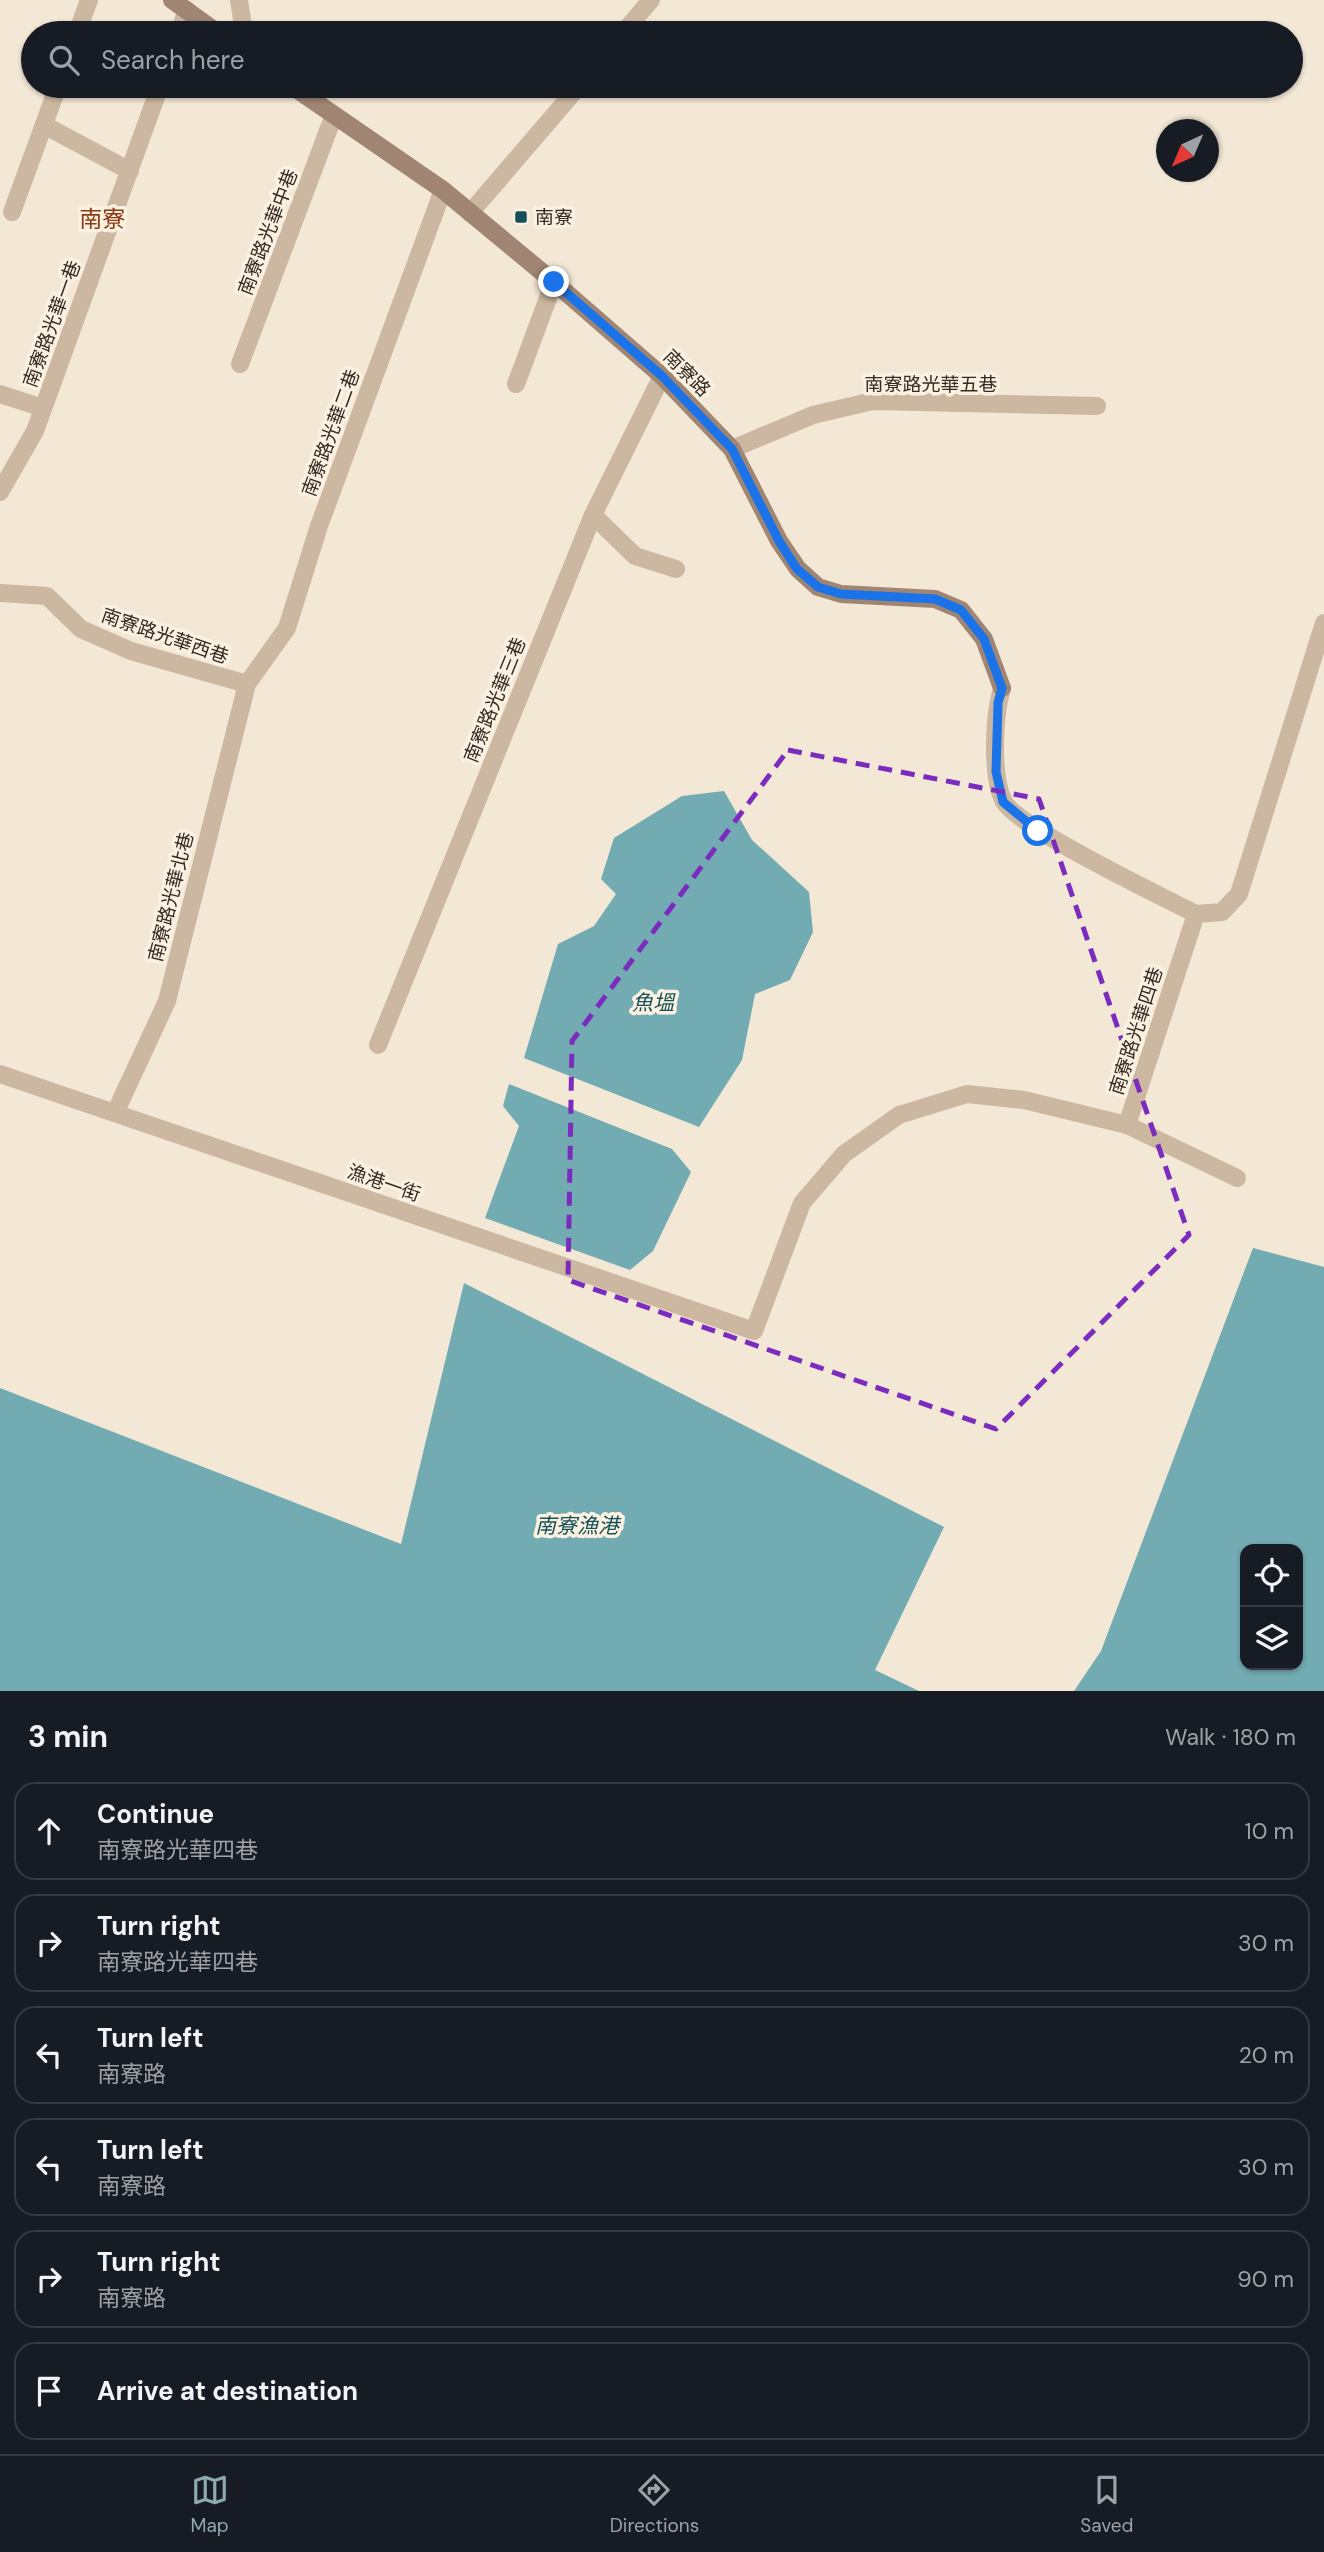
<!DOCTYPE html>
<html lang="en">
<head>
<meta charset="utf-8">
<style>
	body { margin:0; font-family:"DM Sans","Noto Sans TC",sans-serif; background:#242831; color:#f1f3f6 }
	.controls { position:absolute; right:21px; bottom:21px; display:grid; overflow:hidden; border-radius:14px; box-shadow:0 2px 5px #0004 }
	.controls button { width:63px; height:63px; display:grid; place-items:center; padding:0; border:0; border-bottom:2px solid #363941; background:#171b24; color:#f1f3f6; font:35px sans-serif }
	.compass { position:absolute; left:1156px; top:119px; width:63px; height:63px; border-radius:50%; background:#171b24; box-shadow:0 2px 5px #0004; rotate:224deg }
	.stop { position:absolute; width:21px; height:21px; margin:-16px; border:5px solid #1a73e8; border-radius:50%; background:#fff }
	.stop.end { background:#1a73e8; border-color:#fff; box-shadow:0 2px 7px #0008 }
	.list { margin:0; padding:0; list-style:none }
	h2 { display:flex; justify-content:space-between; align-items:center; height:91px; margin:0; padding:0 28px; font-size:30px }
	h2 small { font-size:23px; font-weight:400; color:#9ea1a6 }
	.list li { display:grid; grid-template-columns:46px 1fr auto; gap:21px; align-items:center; box-sizing:border-box; height:98px; margin:0 14px 14px; padding:0 14px; border:2px solid #363941; border-radius:21px }
	.list b { display:block; font-size:26px; white-space:nowrap }
	.list p { margin:0; font-size:23px; white-space:nowrap; color:#9ea1a6 }
	.list em { font-size:23px; font-style:normal; color:#9ea1a6 }
	.icon { flex:none; width:38px; height:38px; fill:none; stroke:currentColor; stroke-width:2; stroke-linecap:round; stroke-linejoin:round }
	.map { position:relative; flex:none; width:1324px; height:1691px; overflow:hidden }
	.search { position:absolute; background:#171b24; box-shadow:0 2px 5px #0004; left:21px; right:21px; top:21px; height:77px; display:flex; align-items:center; gap:18px; box-sizing:border-box; padding:0 24px; border-radius:38px; color:#9ea1a6; font-size:26px }
	.sheet { height:763px; background:#171b24 }
	nav { display:flex; justify-content:space-around; align-items:center; box-sizing:border-box; height:98px; border-top:2px solid #363941; background:#171b24; font-size:19px; color:#9ea1a6 }
	nav a { display:grid; justify-items:center; gap:4px }
	nav .on { color:#8eaab0 }
	.map>svg:first-child { display:block }
	.water { fill:#72abb2; fill-rule:evenodd }
	.lines { fill:none; stroke-linecap:round; stroke-linejoin:round }
	.lane { stroke:#ccb7a0; stroke-width:18 }
	.street { stroke:#ccb7a0; stroke-width:18 }
	.secondary { stroke:#9f8572; stroke-width:18 }
	.route { stroke:#1a73e8; stroke-width:9 }
	.marked { fill:none; stroke:#7b2cbf; stroke-width:5; stroke-dasharray:14 9; stroke-linejoin:round }
	.poi-dot { fill:#16515a; stroke:#fbf1e1; stroke-width:2.5 }
	.labels { text-anchor:middle; dominant-baseline:central; stroke-width:7; stroke-linejoin:round; paint-order:stroke }
	.poi-label { font-size:19px; fill:#352a24; stroke:#fbf1e1; text-anchor:start }
	.street-label { font-size:19px; fill:#352a24; stroke:#fbf1e1 }
	.water-label { font-size:21px; font-style:italic; fill:#16515a; stroke:#fbf1e1 }
	.quarter-label { font-size:23px; fill:#8b3916; stroke:#fbf1e1 }
</style>
</head>
<body>
<div class="map">
<svg width="1324" height="1691" viewBox="0 0 1324 1691">
	<rect width="100%" height="100%" fill="#f3e7d5"/>
	<!-- water -->
	<g class="water">
		<polygon points="724,791 752,840 809,892 813,932 790,980 755,994 742,1060 699,1127 524,1058 558,944 594,926 616,894 601,879 614,838 682,796"/>
		<polygon points="509,1084 672,1149 691,1172 653,1251 630,1270 485,1218 519,1126 503,1106"/>
		<path d="M1253,1248l71,19v424h-250l27,-40zM1298,1549v116h-53v-116z"/>
		<polygon points="464,1283 944,1527 875,1670 919,1691 0,1691 0,1388 401,1544"/>
	</g>
	<g class="lines">
		<!-- lane -->
		<g class="lane">
			<polyline points="239,0 244,33"/>
			<polyline points="77,33 89,0"/>
			<polyline points="179,33 187,10"/>
			<polyline points="44,125 130,171"/>
			<polyline points="12,212 58,86"/>
			<polyline points="240,364 334,115"/>
			<polyline points="516,384 554,282"/>
			<polyline points="0,394 43,408"/>
			<polyline points="732,449 813,415 873,401 1097,406"/>
			<polyline points="0,492 35,431 160,86"/>
			<polyline points="593,515 635,556 676,569"/>
			<polyline points="0,593 47,596 81,629 131,651 247,684"/>
			<polyline points="378,1045 593,515 662,376"/>
			<polyline points="115,1113 167,1001 247,684 287,628 319,526 443,190"/>
			<polyline points="1127,1125 1237,1178"/>
		</g>
		<!-- street -->
		<g class="street">
			<polyline points="623,33 651,0"/>
			<polyline points="470,213 579,86"/>
			<polyline points="1196,914 1222,912 1239,894 1324,623"/>
			<path d="M0,1074l754,257 48,-128 42,-49 55,-39 68,-21 57,6 103,25 69,-211c-33,-17 -182,-88 -193,-114 -12,-27 -9,-85 -1,-112"/>
		</g>
		<!-- secondary -->
		<g class="secondary">
			<polyline points="172,0 218,33"/>
			<polyline points="292,86 443,190 554,282 662,376 732,449 779,541 798,569 818,587 841,594 935,599 961,610 984,639 1002,688"/>
		</g>
	</g>
	<g class="lines">
		<!-- route -->
		<polyline class="route" points="554,282 662,376 732,449 779,541 797,569 818,587 841,594 935,599 961,610 984,639 1002,688 998,703 996,772 1003,802 1038,831"/>
	</g>
	<!-- marked area -->
	<path class="marked" d="M788,750l251,49 150,436 -193,194 -428,-149 4,-239z"/>
	<!-- markers -->
	<rect class="poi-dot" x="514" y="210" width="14" height="14" rx="3.5"/>
	<g class="labels">
		<!-- poi labels -->
		<g class="poi-label">
			<text x="535" y="217">南寮</text>
		</g>
		<!-- street labels -->
		<g class="street-label">
			<text transform="translate(268 232) rotate(-69)">南寮路光華中巷</text>
			<text transform="translate(52 324) rotate(-70)">南寮路光華一巷</text>
			<text transform="translate(687 373) rotate(45)">南寮路</text>
			<text x="931" y="384">南寮路光華五巷</text>
			<text transform="translate(331 433) rotate(-70)">南寮路光華二巷</text>
			<text transform="translate(165 636) rotate(19)">南寮路光華西巷</text>
			<text transform="translate(495 700) rotate(-68)">南寮路光華三巷</text>
			<text transform="translate(171 897) rotate(-76)">南寮路光華北巷</text>
			<text transform="translate(1136 1031) rotate(-72)">南寮路光華四巷</text>
			<text transform="translate(384 1183) rotate(19)">漁港一街</text>
		</g>
		<!-- water labels -->
		<g class="water-label">
			<text x="653" y="1003">魚塭</text>
			<text x="577" y="1526">南寮漁港</text>
		</g>
		<!-- quarter labels -->
		<g class="quarter-label">
			<text x="102" y="219">南寮</text>
		</g>
	</g>
</svg>
<div class="controls">
<button><svg class="icon" aria-label="locate" viewBox="0 0 24 24"><circle cx="12" cy="12" r="6"/><path d="M12 2v4M12 18v4M2 12h4M18 12h4"/></svg></button>
<button><svg class="icon" aria-label="layers" viewBox="0 0 24 24"><path d="M12 4l9 5-9 5-9-5zM3 14l9 5 9-5"/></svg></button>
</div>
<svg class="compass" viewBox="-18 -18 36 36"><path d="M0-13l5 13h-10z" fill="#e53935"/><path d="M0 13l5-13h-10z" fill="#9ea1a6"/></svg>
<div class="stop" style="left:1038px;top:831px"></div>
<div class="stop end" style="left:554px;top:282px"></div>
<div class="search"><svg class="icon" aria-label="search" viewBox="0 0 24 24"><circle cx="10" cy="10" r="6"/><path d="M15 15l6 6"/></svg>Search here</div>
</div>
<section class="sheet">
<h2>3 min<small>Walk · 180 m</small></h2>
<ul class="list">
<li><svg class="icon" aria-label="ahead" viewBox="0 0 24 24"><path d="M12 20V5M6 11l6-6 6 6"/></svg><div><b>Continue</b><p>南寮路光華四巷</p></div><em>10 m</em></li>
<li><svg class="icon" aria-label="right" viewBox="0 0 24 24"><path d="M7 20v-9h11M14 6l5 5-5 5"/></svg><div><b>Turn right</b><p>南寮路光華四巷</p></div><em>30 m</em></li>
<li><svg class="icon" aria-label="left" viewBox="0 0 24 24"><path d="M17 20v-9H6M10 6l-5 5 5 5"/></svg><div><b>Turn left</b><p>南寮路</p></div><em>20 m</em></li>
<li><svg class="icon" aria-label="left" viewBox="0 0 24 24"><path d="M17 20v-9H6M10 6l-5 5 5 5"/></svg><div><b>Turn left</b><p>南寮路</p></div><em>30 m</em></li>
<li><svg class="icon" aria-label="right" viewBox="0 0 24 24"><path d="M7 20v-9h11M14 6l5 5-5 5"/></svg><div><b>Turn right</b><p>南寮路</p></div><em>90 m</em></li>
<li><svg class="icon" aria-label="arrive" viewBox="0 0 24 24"><path d="M6 21V4h12l-3 4 3 4H6"/></svg><div><b>Arrive at destination</b></div></li>
</ul>
</section>
<nav>
<a class="on"><svg class="icon" aria-label="map" viewBox="0 0 24 24"><path d="M3 6l6-2 6 2 6-2v14l-6 2-6-2-6 2zM9 4v14M15 6v14"/></svg>Map</a>
<a><svg class="icon" aria-label="directions" viewBox="0 0 24 24"><path d="M12 3l9 9-9 9-9-9zM9 14v-3h6M13 9l2 2-2 2"/></svg>Directions</a>
<a><svg class="icon" aria-label="saved" viewBox="0 0 24 24"><path d="M7 4h10v16l-5-4-5 4z"/></svg>Saved</a>
</nav>
</body>
</html>
